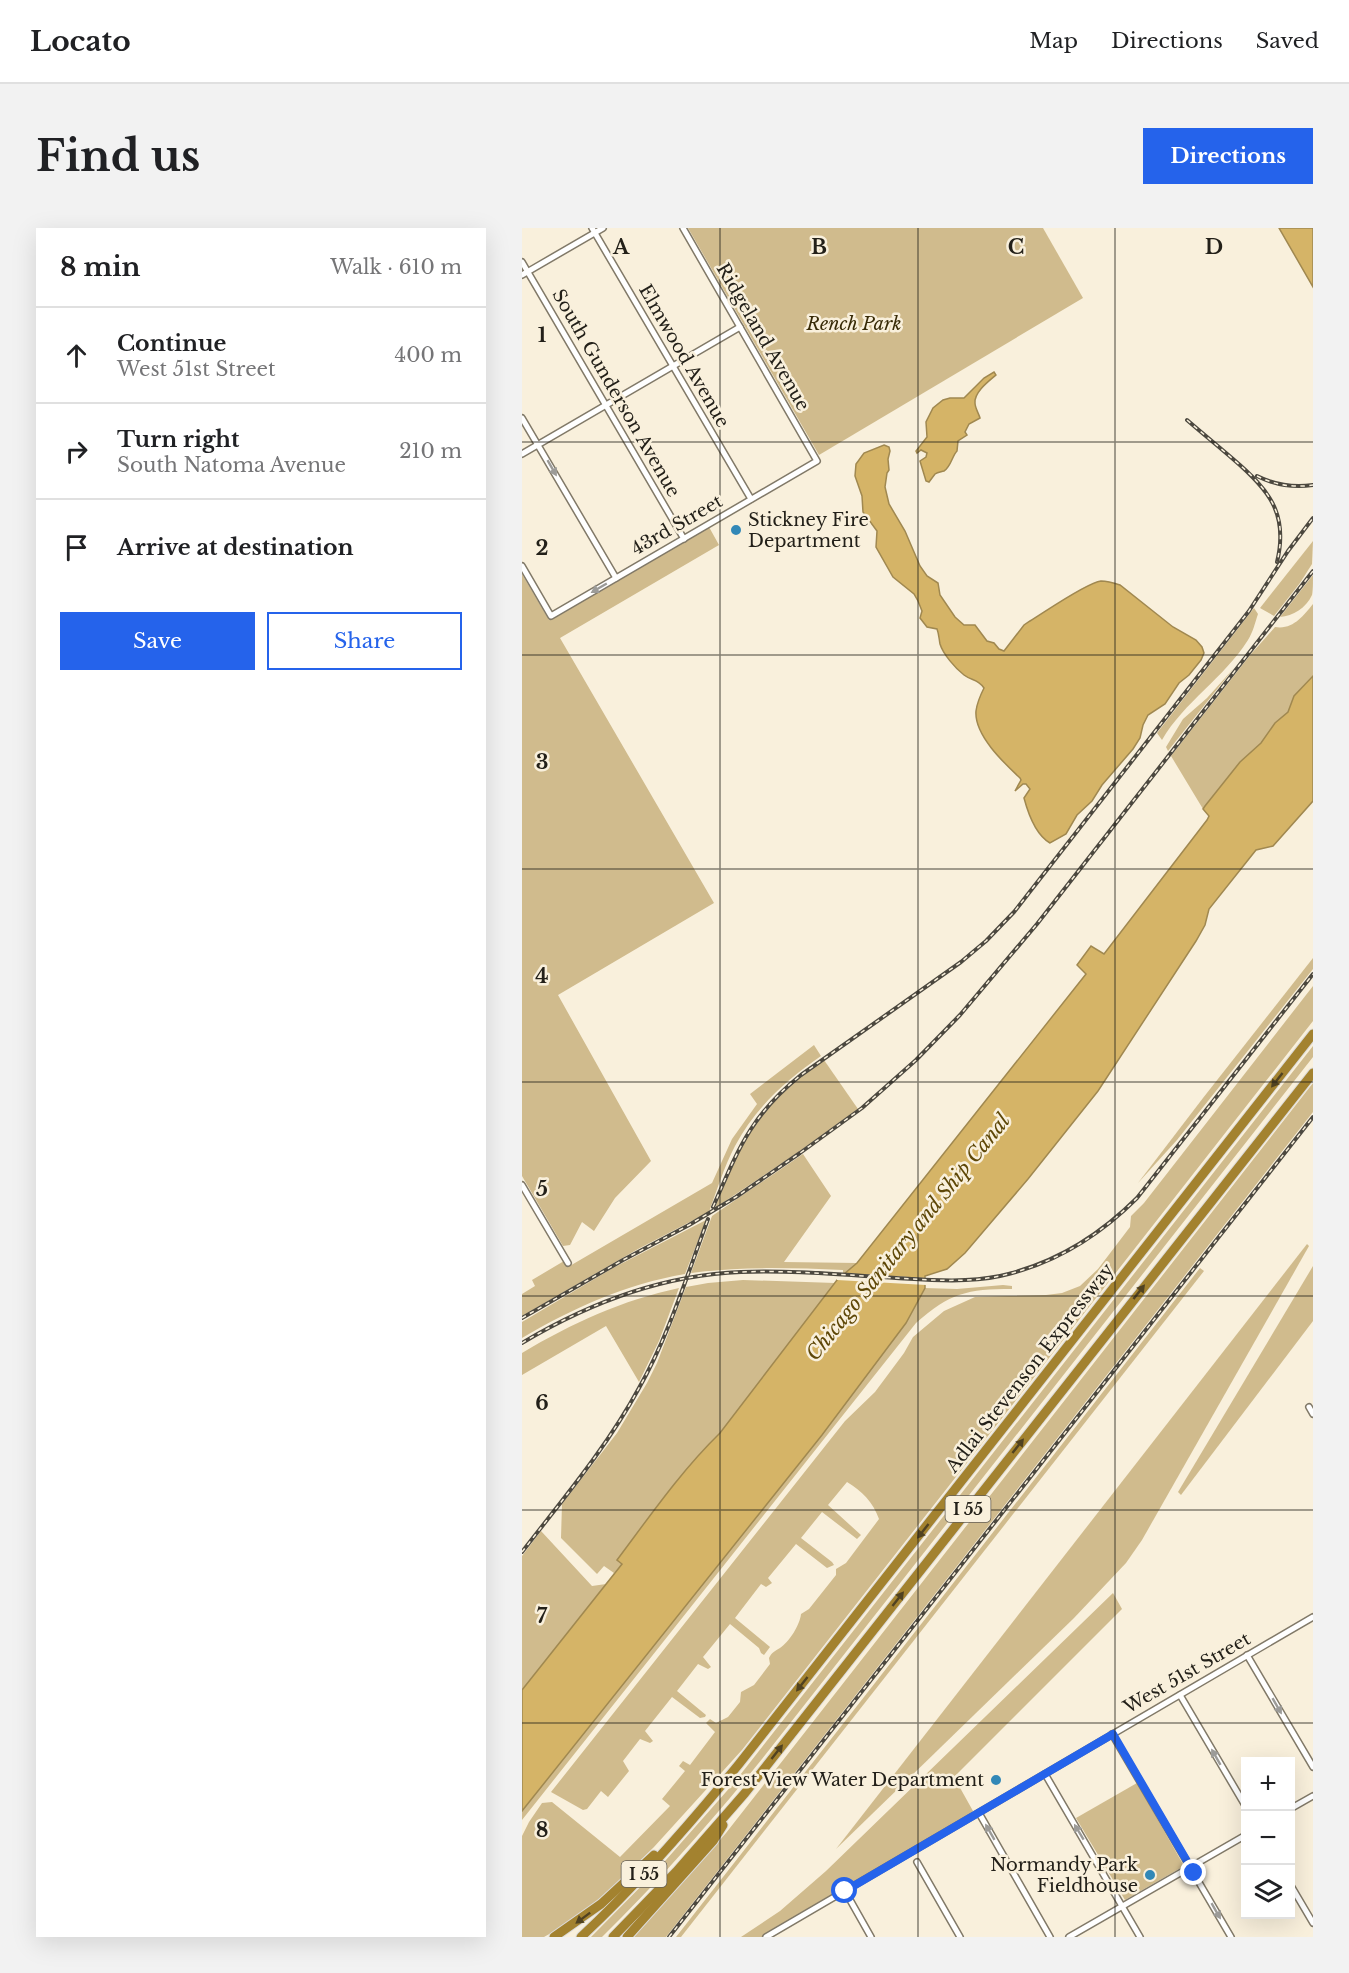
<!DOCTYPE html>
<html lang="en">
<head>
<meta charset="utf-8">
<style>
	body { margin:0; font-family:"Libre Baskerville",serif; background:#f2f2f2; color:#202124 }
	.controls { position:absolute; right:18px; bottom:18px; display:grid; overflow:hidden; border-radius:0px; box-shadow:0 6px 24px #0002 }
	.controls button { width:54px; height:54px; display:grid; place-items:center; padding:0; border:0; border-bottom:2px solid #e0e0e0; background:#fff; color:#202124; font:30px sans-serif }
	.stop { position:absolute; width:18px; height:18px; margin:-14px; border:4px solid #2563eb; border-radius:50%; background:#fff }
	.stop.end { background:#2563eb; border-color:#fff; box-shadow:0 2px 6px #0008 }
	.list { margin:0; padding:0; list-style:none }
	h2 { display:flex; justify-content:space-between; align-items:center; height:78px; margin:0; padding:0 24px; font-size:26px }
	h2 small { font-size:20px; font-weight:400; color:#757577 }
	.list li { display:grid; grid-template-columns:39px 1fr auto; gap:18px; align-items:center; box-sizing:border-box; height:96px; padding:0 24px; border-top:2px solid #e0e0e0 }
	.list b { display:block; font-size:22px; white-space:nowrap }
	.list p { margin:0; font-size:20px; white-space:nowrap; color:#757577 }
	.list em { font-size:20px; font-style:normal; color:#757577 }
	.actions { display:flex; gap:12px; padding:18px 24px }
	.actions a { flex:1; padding:14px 0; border:2px solid #2563eb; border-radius:0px; text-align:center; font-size:21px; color:#2563eb }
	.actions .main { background:#2563eb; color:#fff }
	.icon { flex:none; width:33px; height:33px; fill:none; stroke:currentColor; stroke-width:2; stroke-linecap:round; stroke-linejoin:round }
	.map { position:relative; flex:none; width:791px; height:1709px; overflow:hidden; border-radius:0px }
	header { display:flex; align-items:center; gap:36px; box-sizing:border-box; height:84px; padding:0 30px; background:#fff; border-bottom:2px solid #e0e0e0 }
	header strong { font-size:28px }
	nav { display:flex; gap:33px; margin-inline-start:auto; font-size:21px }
	.intro { display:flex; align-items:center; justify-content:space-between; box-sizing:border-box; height:144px; padding:0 36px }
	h1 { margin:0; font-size:42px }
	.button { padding:15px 27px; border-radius:0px; background:#2563eb; color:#fff; font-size:21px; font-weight:700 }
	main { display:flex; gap:36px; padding:0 36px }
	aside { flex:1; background:#fff; border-radius:0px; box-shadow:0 6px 24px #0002 }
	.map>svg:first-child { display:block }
	.green { fill:#d0bb8d }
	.water { fill:#d5b467; stroke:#a08850; stroke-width:1.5 }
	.pier { fill:#f9f0dc }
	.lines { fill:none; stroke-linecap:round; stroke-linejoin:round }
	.street-casing { stroke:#817968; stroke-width:8 }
	.highway-casing { stroke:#dcdbda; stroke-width:11 }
	.street { stroke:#fff; stroke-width:5 }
	.highway { stroke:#a3822f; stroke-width:9 }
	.rail-casing { stroke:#4c483f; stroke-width:4 }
	.rail { stroke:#f9f0dc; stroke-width:1.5; stroke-dasharray:4.5; stroke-linecap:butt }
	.oneway { fill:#9c9b98 }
	.oneway2 { fill:#504221 }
	.route { stroke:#2563eb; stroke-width:8 }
	.grid { fill:none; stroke:#232019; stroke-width:1.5; stroke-opacity:0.55 }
	.poi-dot { fill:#3288b7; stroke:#f9f0dc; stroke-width:2 }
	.labels { text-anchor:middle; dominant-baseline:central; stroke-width:5; stroke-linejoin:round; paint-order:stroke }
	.shield { fill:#f9f0dc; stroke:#635e54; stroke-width:1.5 }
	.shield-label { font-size:16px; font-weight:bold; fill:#232019 }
	.park-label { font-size:18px; font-style:italic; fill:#372a06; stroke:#f9f0dc }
	.street-label { font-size:18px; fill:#232019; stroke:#f9f0dc }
	.poi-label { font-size:18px; fill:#232019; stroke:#f9f0dc; text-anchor:end }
	.water-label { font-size:20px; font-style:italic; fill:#5e4707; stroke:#f9f0dc }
	.grid-label { font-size:20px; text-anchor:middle; font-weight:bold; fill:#232019; stroke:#f9f0dc; stroke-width:5; stroke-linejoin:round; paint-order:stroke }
</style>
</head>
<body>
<header>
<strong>Locato</strong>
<nav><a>Map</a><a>Directions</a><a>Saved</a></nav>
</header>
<div class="intro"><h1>Find us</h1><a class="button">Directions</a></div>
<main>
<aside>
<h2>8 min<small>Walk · 610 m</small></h2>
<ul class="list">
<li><svg class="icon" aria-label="ahead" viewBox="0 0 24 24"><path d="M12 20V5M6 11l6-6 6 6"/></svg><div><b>Continue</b><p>West 51st Street</p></div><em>400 m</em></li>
<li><svg class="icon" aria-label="right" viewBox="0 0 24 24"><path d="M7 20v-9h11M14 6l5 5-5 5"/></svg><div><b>Turn right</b><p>South Natoma Avenue</p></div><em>210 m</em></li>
<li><svg class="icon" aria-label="arrive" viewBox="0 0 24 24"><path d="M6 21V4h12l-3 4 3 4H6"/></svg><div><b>Arrive at destination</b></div></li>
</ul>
<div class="actions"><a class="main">Save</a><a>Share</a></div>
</aside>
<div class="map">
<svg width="791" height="1709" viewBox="0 0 791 1709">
	<rect width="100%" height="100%" fill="#f9f0dc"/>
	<!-- green -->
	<g class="green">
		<polygon points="166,0 521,0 561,70 297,227"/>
		<polygon points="187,299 197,317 38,410 192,675 36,767 129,933 93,970 72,1003 60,994 48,1017 41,1018 0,948 0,346 27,392"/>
		<polygon points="791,313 790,336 778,355 752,388 738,380"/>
		<path d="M791,347c0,6 0,15 -1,20 -6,13 -19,21 -32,22z"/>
		<path d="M791,376v72l-19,20 -6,16 -13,11 -14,20 -21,19 -37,47 -32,-53 80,-102 24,-27c18,3 28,-11 38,-23z"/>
		<path d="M732,380l4,6c-3,9 -5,18 -10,26 -24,38 -64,62 -86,100l-5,-7z"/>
		<polygon points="712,440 646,523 644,519 661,491 685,470"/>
		<polygon points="791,730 791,741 655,912 616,955 681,870"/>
		<path d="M791,758v35l-571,729 -88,97 -45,44 -42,33 -23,13h-22v-101l7,-14 13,-19 10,-1 68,55 50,-51 -8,-7 23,-28 -6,-5 4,-5 7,4 25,-33 -9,-9 4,-4 6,4 12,-6 12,-15 1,-10 13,-7 16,-21 -1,-6c3,-6 6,-7 11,-10 9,-6 20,-23 21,-34l8,-5 27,-34v-6l10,-6 33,-44c-6,-17 -17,-28 -32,-37l-19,23 33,30 -4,4 -35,-27 -21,26 31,24 2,3 -7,3 -31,-24 -28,34 4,5 -6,4 -5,-3 -26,34 35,29 -6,8 -3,-2 -2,-5 -29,-24 -27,33 8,10 -3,2 -10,-5 -21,27 29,24 -1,2 -5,1 -28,-21 -27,34 8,10 -3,2 -10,-4 -17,22 6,10 -21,26 -7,-6 -14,18 -4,1 -32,-18 294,-371 30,-29 29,-39 9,-16 31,-26 31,-14 71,-2 16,-2 18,-7 18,-17 32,-42 1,-11 13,-13z"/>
		<path d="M292,817l7,11c-35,24 -66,52 -86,90 -11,21 -18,44 -26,66l-71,37 -116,67v-22l13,-8 -3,-6 32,-19 4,6 144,-84 20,-44 25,-35 -7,-10z"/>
		<path d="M791,818v11l-551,702c-50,62 -103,122 -160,178h-11l67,-68 75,-85z"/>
		<path d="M302,832l34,49 -58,42 -85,57c27,-70 46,-105 109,-148z"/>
		<polygon points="791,855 791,884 144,1709 112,1709 204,1605"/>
		<path d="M281,926l28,42 -47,66 73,1 -12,10h-2v-3c-52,-2 -100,-4 -152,3l21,-57z"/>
		<path d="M184,992l-21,54c-59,10 -112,34 -163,64v-16l91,-54z"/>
		<polygon points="785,1016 787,1018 620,1312 604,1335 552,1390 314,1621"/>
		<polygon points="791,1038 791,1093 659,1267 656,1264"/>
		<polygon points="678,1040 682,1043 159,1709 154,1709"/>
		<path d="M221,1052l92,3 -115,150c-39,38 -70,83 -103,127l5,4 -8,9 -10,-7 -7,8 -36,-36 1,-34 55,-71 30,-50 10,-20 29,-76 22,-4z"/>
		<path d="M481,1057l9,1v3c-45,0 -62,4 -96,34l-394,497v-9l300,-376 84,-112 19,-35 32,1z"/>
		<path d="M157,1060l-20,53 -20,41 -33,-56 -84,49v-22c50,-30 101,-53 157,-65z"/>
		<polygon points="19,1303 70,1358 84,1356 0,1462 0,1328"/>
		<polygon points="591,1365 600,1381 432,1549 451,1583 444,1589 240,1709 219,1709 258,1683 304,1643"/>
		<polygon points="615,1555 662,1638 603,1672 554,1590"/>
	</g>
	<!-- water -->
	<g class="water">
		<polygon points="757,0 791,0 791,59"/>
		<path d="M472,144l2,3c-7,6 -22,17 -21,28 0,5 4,11 5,15l-11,6 -4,8 2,3 -9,6 -1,10c-5,5 -6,16 -13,20 -3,1 -6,1 -9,3l-6,8 -3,-1 -6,-20 6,-4 1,-4 -6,-3 -4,3 -1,-2 11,-14 -1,-15 7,-14 10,-8 7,-2h14l20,-20z"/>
		<path d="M362,217l5,2 1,4 -2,8 1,11 -2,3 -2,14 4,17 16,27 15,35 7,10 11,7 2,12 15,22 9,8h11l12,16 7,2 5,6 5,2 20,-26 6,-4c15,-9 56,-38 71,-40 7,0 13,2 19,4l53,42 23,13 6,7 2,6 -3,7 -12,15 -10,8 -14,21 -17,11 -5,10 -3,13 -7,11 -31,36 -10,16 -15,14 -11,19 -16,9c-14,-8 -22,-30 -26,-45l6,-9 -4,-5h-3l-8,7 6,-11 -1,-2c-16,-15 -46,-43 -44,-67 1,-8 4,-15 8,-23 -6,-9 -12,-7 -20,-13 -9,-7 -21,-21 -24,-31 -1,-5 -1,-10 -3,-15l-10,-2 -7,-9 2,-7 -4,-10 -4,-7 -21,-17 -17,-30 1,-16 -14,-19 -1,-16 -7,-20 1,-12 8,-11z"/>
		<path d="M791,448v125l-40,45 -17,4 -47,59 -4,16 -9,16 -98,150 -70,88 -63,74 -18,16 -22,7v12l-19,35 -84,112 -300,376v-121l100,-126 -5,-4c33,-44 64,-89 103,-127l117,-153 20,-17 229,-289 -9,-9 14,-19 13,8 103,-134 2,-4 -6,-7 2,-3 35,-44 21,-19 14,-20 13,-11 6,-16z"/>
	</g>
	<!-- pier -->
	<polygon class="pier" points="319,1045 404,1050 404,1057 315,1052 315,1048"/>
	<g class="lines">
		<!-- street casing -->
		<g class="street-casing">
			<g id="street">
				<polyline points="70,0 229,271"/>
				<polyline points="0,34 162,311"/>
				<polyline points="0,47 81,0"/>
				<polyline points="0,190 94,350"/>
				<polyline points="0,226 218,99"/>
				<polyline points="0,338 29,388 295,233 161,0"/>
				<polyline points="0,957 46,1035"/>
				<polyline points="787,1179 791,1186"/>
				<polyline points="725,1427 791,1539"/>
				<polyline points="658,1467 724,1579"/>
				<polyline points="590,1506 709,1709"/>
				<polyline points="523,1546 618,1709"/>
				<polyline points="768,1581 791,1568"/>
				<polyline points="457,1585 528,1709"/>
				<polyline points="395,1634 438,1709"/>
				<polyline points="768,1656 791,1695"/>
				<polyline points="323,1663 349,1709"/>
				<polyline points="244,1709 791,1389"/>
				<polyline points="547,1709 724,1607"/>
			</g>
		</g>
		<!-- highway casing -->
		<g class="highway-casing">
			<g id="highway">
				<polyline points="32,1709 79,1676 132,1627"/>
				<path d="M59,1709c57,-53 109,-113 158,-173l574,-730"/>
				<polyline points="91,1709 154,1644 223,1565 791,845"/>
				<polyline points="105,1709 191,1613 201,1597"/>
			</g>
		</g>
		<!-- street -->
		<use href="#street" class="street"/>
		<!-- highway -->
		<use href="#highway" class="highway"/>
		<!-- rail casing -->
		<g class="rail-casing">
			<g id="rail">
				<path d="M665,192c15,13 31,26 46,39 35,30 56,54 44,103"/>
				<path d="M735,248c18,9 36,12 56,9"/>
				<path d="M191,979c25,-57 37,-91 88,-132l160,-113 25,-21 28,-29 235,-301 39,-60 25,-33"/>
				<polyline points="0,1090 101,1032 167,997 214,969 278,925 340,880 394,832 438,787 515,696 791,343"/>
				<path d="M0,1115c67,-40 140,-68 219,-71 51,-2 103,3 155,6 34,2 70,5 104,-2 54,-12 98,-39 137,-78l176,-224"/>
				<path d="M0,1324c41,-53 85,-105 117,-164 30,-53 48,-113 69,-169"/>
				<polyline points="147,1709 791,889"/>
			</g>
		</g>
		<!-- rail -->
		<use href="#rail" class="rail"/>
	</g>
	<!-- one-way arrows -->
	<defs><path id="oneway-solid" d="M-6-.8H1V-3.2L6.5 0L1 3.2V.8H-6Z" transform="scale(1.5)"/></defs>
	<g class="oneway">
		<use href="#oneway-solid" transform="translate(30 240) rotate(60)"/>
		<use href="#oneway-solid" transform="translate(77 360) rotate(150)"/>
		<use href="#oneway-solid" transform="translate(755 1478) rotate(60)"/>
		<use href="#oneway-solid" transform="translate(694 1529) rotate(-120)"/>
		<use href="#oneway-solid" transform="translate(468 1604) rotate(-120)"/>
		<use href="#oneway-solid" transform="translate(557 1604) rotate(-121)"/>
		<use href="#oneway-solid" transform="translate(694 1683) rotate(60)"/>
	</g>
	<g class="oneway2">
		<use href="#oneway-solid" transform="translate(755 852) rotate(128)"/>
		<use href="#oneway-solid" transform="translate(617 1064) rotate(-52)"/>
		<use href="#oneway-solid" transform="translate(496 1218) rotate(-52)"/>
		<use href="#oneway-solid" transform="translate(401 1303) rotate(128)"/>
		<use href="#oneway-solid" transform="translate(376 1371) rotate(-52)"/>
		<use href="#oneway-solid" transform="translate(280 1456) rotate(128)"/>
		<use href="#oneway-solid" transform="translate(255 1524) rotate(-52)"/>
		<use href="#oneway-solid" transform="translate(61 1690) rotate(143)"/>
	</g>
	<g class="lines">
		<!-- route -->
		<polyline class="route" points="323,1663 591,1506 672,1645"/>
	</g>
	<!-- grid -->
	<path class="grid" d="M198,0v1709M396,0v1709M593,0v1709M0,214h791M0,427h791M0,641h791M0,854h791M0,1068h791M0,1282h791M0,1495h791"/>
	<!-- markers -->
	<g class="poi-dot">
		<circle cx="214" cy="302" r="6"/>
		<circle cx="474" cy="1552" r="6"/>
		<circle cx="628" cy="1647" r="6"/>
	</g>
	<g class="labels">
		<!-- shield labels -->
		<g class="shield">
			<rect x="423.5" y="1268" width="45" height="26" rx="4.5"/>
			<rect x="99.5" y="1633" width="45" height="26" rx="4.5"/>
		</g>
		<g class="shield-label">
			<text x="446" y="1281">I 55</text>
			<text x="122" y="1646">I 55</text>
		</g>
		<!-- park labels -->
		<g class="park-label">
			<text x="332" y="96">Rench Park</text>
		</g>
		<!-- street labels -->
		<g class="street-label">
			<text transform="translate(241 109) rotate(60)">Ridgeland Avenue</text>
			<text transform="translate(162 128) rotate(60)">Elmwood Avenue</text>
			<text transform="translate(94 165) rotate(60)">South Gunderson Avenue</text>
			<text transform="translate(155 297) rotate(-30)">43rd Street</text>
			<text transform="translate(508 1140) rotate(-52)">Adlai Stevenson Expressway</text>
			<text transform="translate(665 1445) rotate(-30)">West 51st Street</text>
		</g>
		<!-- poi labels -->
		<g class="poi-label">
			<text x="226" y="292" text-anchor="start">Stickney Fire<tspan x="226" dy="21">Department</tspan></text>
			<text x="462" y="1552">Forest View Water Department</text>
			<text x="616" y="1637">Normandy Park<tspan x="616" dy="21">Fieldhouse</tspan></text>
		</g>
		<!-- water labels -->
		<g class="water-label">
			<text transform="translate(386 1009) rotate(-51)">Chicago Sanitary and Ship Canal</text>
		</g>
	</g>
	<g class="grid-label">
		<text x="99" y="26">A</text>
		<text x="297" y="26">B</text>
		<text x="494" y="26">C</text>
		<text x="692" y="26">D</text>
		<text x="20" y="114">1</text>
		<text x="20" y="327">2</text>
		<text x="20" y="541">3</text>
		<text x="20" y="755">4</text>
		<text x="20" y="968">5</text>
		<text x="20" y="1182">6</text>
		<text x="20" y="1395">7</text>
		<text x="20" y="1609">8</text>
	</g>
</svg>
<div class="controls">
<button>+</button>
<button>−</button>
<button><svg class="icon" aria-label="layers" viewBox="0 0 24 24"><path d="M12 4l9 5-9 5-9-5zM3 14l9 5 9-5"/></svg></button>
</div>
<div class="stop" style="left:323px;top:1663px"></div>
<div class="stop end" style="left:672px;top:1645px"></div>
</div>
</main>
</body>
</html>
